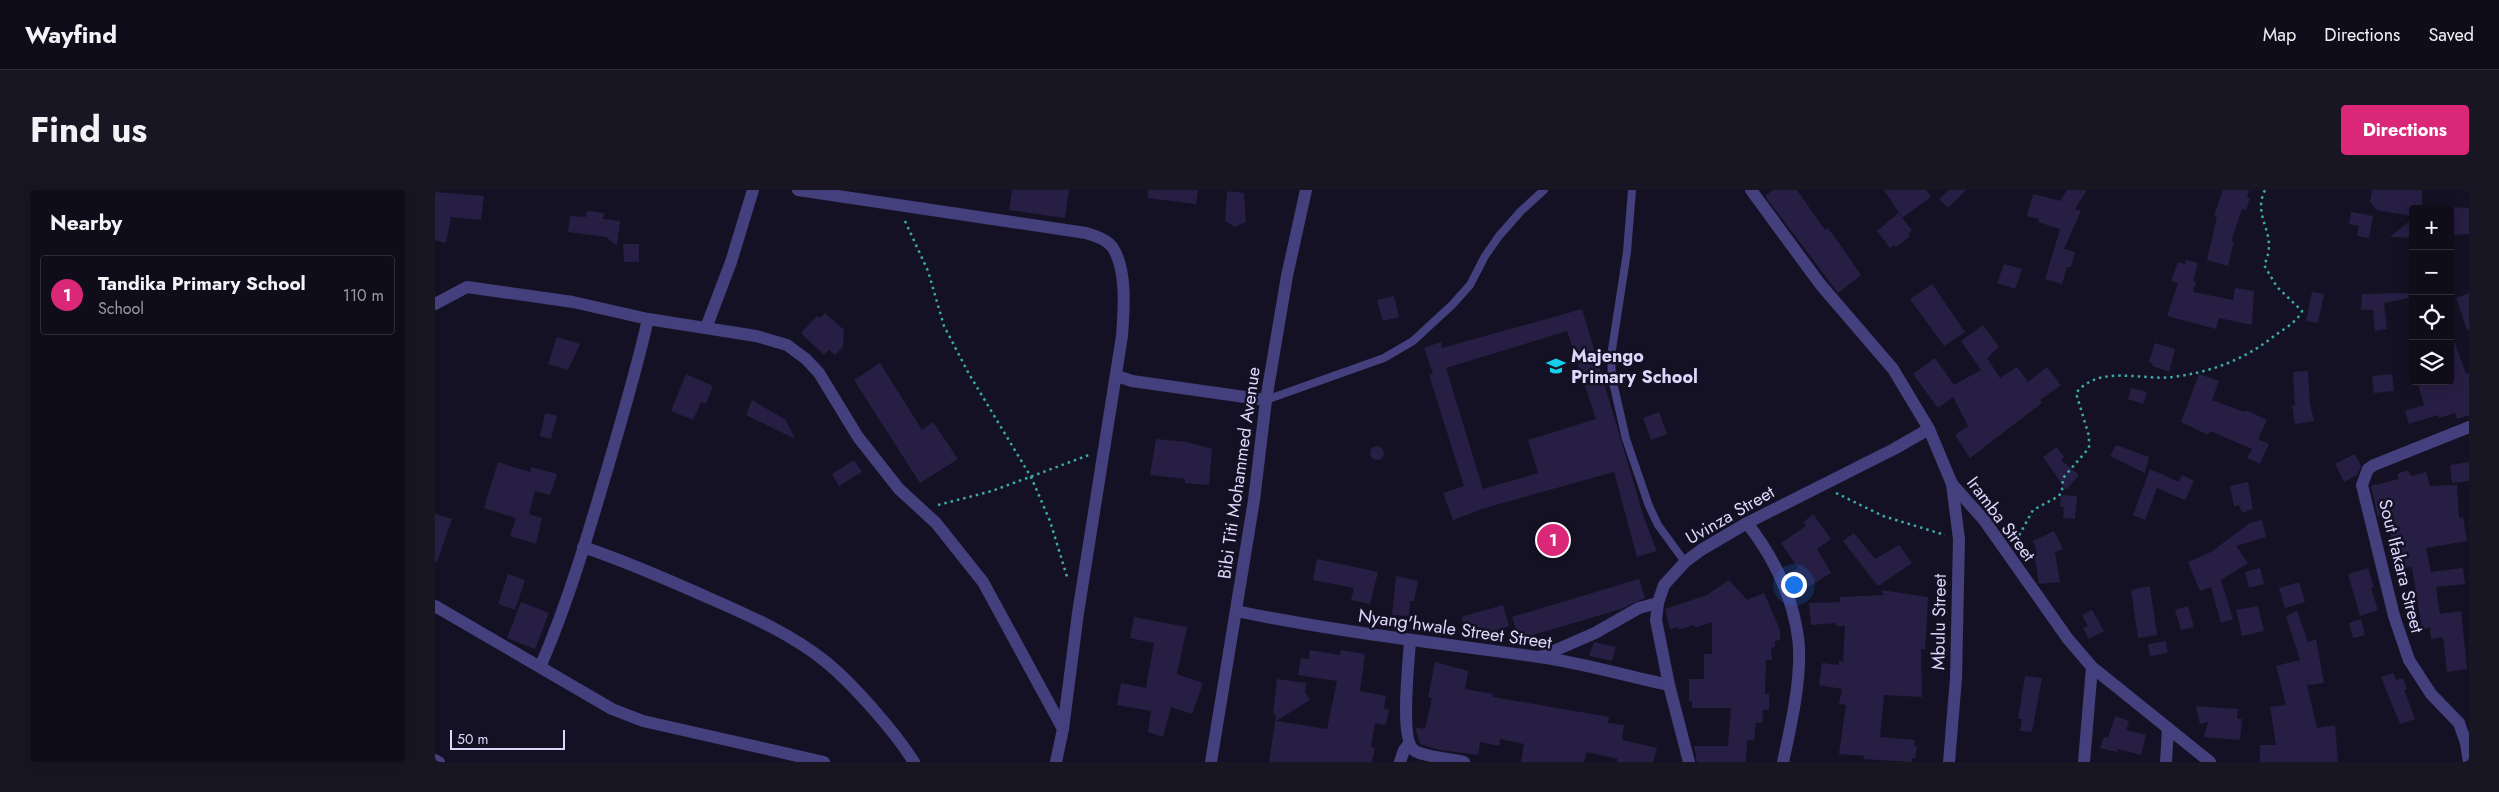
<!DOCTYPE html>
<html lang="en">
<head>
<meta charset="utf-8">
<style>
	body { margin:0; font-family:Jost,sans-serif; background:#191624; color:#f1f3f6 }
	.controls { position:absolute; right:15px; top:15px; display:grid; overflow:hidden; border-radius:5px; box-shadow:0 2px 12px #0003 }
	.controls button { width:45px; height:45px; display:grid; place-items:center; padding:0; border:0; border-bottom:1px solid #302d3a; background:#100d1b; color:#f1f3f6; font:25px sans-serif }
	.scale { position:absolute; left:15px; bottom:12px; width:115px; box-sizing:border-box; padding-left:5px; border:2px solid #dcd7fb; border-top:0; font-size:14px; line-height:18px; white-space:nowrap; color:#dcd7fb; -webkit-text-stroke:4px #151124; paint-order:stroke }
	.you { position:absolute; left:1358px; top:394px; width:18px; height:18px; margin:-12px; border:4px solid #fff; border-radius:50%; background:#1a73e8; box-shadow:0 0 0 8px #1a73e833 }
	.badge { display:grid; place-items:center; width:32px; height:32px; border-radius:50%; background:#db2777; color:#fff; font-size:16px; font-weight:700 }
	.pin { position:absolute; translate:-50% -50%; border:2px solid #fff; box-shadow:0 1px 5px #0006 }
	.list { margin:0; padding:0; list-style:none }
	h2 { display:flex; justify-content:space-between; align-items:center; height:65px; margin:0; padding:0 20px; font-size:21px }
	h2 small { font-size:16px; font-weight:400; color:#9c9ca3 }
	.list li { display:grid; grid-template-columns:32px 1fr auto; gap:15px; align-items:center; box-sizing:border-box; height:80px; margin:0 10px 10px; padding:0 10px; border:1px solid #302d3a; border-radius:5px }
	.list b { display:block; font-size:19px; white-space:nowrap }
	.list p { margin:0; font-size:16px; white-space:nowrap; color:#9c9ca3 }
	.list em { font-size:16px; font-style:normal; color:#9c9ca3 }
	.icon { flex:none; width:28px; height:28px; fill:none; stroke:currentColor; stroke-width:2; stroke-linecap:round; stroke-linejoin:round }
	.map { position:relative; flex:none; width:2034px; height:572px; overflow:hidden; border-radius:5px }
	header { display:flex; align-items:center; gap:30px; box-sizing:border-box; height:70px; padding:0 25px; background:#100d1b; border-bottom:1px solid #302d3a }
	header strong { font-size:24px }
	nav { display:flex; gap:28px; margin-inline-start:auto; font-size:18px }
	.intro { display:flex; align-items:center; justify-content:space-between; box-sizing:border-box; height:120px; padding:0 30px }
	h1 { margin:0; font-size:35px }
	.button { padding:12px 22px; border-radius:5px; background:#db2777; color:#fff; font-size:18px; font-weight:700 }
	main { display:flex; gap:30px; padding:0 30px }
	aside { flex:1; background:#100d1b; border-radius:5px; box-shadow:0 2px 12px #0003 }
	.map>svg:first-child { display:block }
	.building { fill:#271e43; fill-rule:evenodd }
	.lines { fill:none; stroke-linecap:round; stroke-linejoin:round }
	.path { stroke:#3aaca8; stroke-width:2.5; stroke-dasharray:2.5 4; stroke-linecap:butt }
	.service { stroke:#44407e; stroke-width:8 }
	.minor { stroke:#44407e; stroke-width:12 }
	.tertiary { stroke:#44407e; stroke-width:12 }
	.labels { text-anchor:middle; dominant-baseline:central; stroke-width:5; stroke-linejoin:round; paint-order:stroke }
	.poi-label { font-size:18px; font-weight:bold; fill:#dcd7fb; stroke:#151124; text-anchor:start }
	.street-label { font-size:18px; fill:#dcd7fb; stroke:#151124 }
</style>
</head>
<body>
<header>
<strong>Wayfind</strong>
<nav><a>Map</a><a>Directions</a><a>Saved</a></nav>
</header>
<div class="intro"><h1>Find us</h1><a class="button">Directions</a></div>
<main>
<aside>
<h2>Nearby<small></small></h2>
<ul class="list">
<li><span class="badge">1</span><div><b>Tandika Primary School</b><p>School</p></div><em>110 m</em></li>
</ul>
</aside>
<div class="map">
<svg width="2034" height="572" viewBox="0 0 2034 572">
	<rect width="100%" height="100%" fill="#151124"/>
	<!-- building -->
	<g class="building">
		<polygon points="577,0 634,0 630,28 574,20"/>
		<polygon points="713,0 763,0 761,14 713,8"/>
		<polygon points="1338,0 1362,0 1390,40 1393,38 1406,56 1426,85 1403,103 1330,6"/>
		<polygon points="1449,0 1491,0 1496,7 1467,28"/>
		<polygon points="1514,0 1531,0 1513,18 1504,9"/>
		<polygon points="1632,0 1652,0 1640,19 1646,21 1629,59 1640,62 1636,77 1632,77 1627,94 1610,89 1625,39 1603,32 1604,29 1592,26 1598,4 1625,11"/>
		<polygon points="1788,0 1814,0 1812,7 1815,8 1811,20 1807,19 1796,51 1799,52 1793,76 1772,70 1782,27 1779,26"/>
		<polygon points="1937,0 1987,0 1987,19 1978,19 1978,26 1942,20 1935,12"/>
		<polygon points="792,1 809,3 811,32 800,37 790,31"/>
		<polygon points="0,2 49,6 46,30 16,27 11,53 0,50"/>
		<polygon points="2015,17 2034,18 2034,44 2015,45"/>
		<polygon points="152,21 169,23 168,29 185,31 182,56 171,47 133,42 135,26 151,27"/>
		<polygon points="1916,22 1938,26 1934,48 1922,46 1924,36 1914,34"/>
		<polygon points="1463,23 1477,40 1473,44 1475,46 1461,57 1459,55 1455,58 1442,41"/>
		<polygon points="1978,28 1978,48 1955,47"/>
		<polygon points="188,54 204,54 204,72 189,72"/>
		<polygon points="1751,70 1763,73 1758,91 1761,92 1758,102 1798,110 1800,98 1819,101 1817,135 1784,128 1781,139 1732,126 1743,93 1736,91 1743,72 1750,74"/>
		<polygon points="1569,74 1587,79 1580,99 1562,93"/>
		<polygon points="1497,94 1530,142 1509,156 1475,109"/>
		<polygon points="1877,102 1889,104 1883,133 1871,131"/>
		<polygon points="1973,103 1974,108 1949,113 1952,139 1940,141 1938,120 1926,120 1927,104"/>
		<polygon points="2034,103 2034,140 2032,140 2021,108"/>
		<polygon points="959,106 964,127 948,131 942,110"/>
		<path d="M1147,119l63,212 12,30 -20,6 -23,-85 -129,36 -32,12 -10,-27 21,-7 -35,-111 4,-1 -9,-26 17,-6 1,6zM1132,141l29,88 -68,21 10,33 -55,16 -37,-121z"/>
		<polygon points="390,123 409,140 408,157 400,165 394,160 389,165 366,143 382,126 385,128"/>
		<polygon points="1548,135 1564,157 1552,168 1565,188 1582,177 1593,192 1612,177 1626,195 1605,210 1607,213 1535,268 1520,245 1533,236 1518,207 1503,218 1478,184 1500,168 1519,195 1546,180 1526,151"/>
		<polygon points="2017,146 2031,184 2034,183 2034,225 2022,229 2020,223 2004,228 2003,225 1974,234 1970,221 1989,215 1982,191 2015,191"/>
		<polygon points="122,147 145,154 133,180 113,174"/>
		<polygon points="1720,153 1740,159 1734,182 1717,176 1718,174 1714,172"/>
		<polygon points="445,173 487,240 498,232 523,269 485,293 419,190"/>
		<polygon points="1873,181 1875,214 1879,231 1860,234 1857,216 1860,215 1858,182"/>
		<polygon points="251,184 278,196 271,214 266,212 258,230 236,221"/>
		<polygon points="1764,184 1784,191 1777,210 1809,222 1811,220 1832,230 1823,249 1834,254 1825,274 1812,268 1817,259 1775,241 1773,245 1746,232"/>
		<polygon points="1957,184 1959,201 1939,203 1937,186"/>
		<polygon points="1696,198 1712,202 1708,214 1693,209"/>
		<polygon points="317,210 351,230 360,249 311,225"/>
		<polygon points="1224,222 1232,244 1216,250 1208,228"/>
		<polygon points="110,223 122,226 116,249 105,246"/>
		<polygon points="721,249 752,252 777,259 774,295 750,293 750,289 715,285"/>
		<polygon points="1681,255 1714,267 1710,283 1675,266"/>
		<circle cx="942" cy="263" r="7"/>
		<polygon points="1622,257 1629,267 1626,270 1644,285 1631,300 1608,267"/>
		<polygon points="1920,264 1926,276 1922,285 1909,292 1900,274"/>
		<polygon points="419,270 427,282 404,296 397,284"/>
		<polygon points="63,272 95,282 96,277 122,284 115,305 100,301 94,324 107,328 101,354 75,346 81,328 49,318"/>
		<polygon points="2034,272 2034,291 2017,293 2015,275"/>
		<polygon points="1715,279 1744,292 1747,285 1759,291 1750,310 1722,298 1710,330 1698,325"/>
		<polygon points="1973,280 1976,286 1991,282 1995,296 2022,295 2024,328 2028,327 2032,351 1991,358 1996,382 2028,378 2030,394 2001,397 2005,424 2026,421 2032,479 2012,482 2008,447 1996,449 1995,437 1987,440 1977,377 1962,379 1952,325 1943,327 1936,296 1964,289 1962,284"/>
		<polygon points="1813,292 1818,319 1807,323 1804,315 1799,316 1795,296"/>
		<polygon points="1626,305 1642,306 1640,329 1628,328 1629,317 1625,317"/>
		<polygon points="0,324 17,329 2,372 0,372"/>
		<polygon points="1378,324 1396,349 1382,359 1396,383 1368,400 1356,382 1363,378 1346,353 1371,336 1369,332"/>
		<polygon points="1827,330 1831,347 1801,356 1813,373 1786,390 1798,429 1786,433 1776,397 1765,401 1753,372 1776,362 1815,333"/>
		<polygon points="1619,341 1628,359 1620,362 1625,392 1604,394 1599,362 1602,361 1598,351"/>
		<polygon points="1419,343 1440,369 1464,355 1477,373 1443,396 1408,351"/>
		<polygon points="882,369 943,382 935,414 916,410 919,398 878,390"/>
		<polygon points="1825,378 1829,394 1814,398 1810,382"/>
		<polygon points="1933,378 1939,397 1936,398 1943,420 1925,426 1913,384"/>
		<polygon points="73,384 90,390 80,420 63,414"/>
		<polygon points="961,386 983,391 979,411 975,411 974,426 957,425"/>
		<polygon points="1204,389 1210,408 1186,419 1084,449 1077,427"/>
		<polygon points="1294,390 1312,410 1329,403 1345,440 1345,450 1340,451 1340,457 1336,458 1337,470 1331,470 1330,504 1334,504 1334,520 1328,520 1327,533 1321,533 1319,550 1312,550 1311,572 1262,572 1259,556 1293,556 1296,518 1257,518 1257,511 1254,511 1254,489 1269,489 1269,464 1277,464 1277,432 1260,438 1259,435 1244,440 1243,437 1235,439 1230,419 1272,405"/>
		<polygon points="1864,392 1870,412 1850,418 1844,398"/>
		<polygon points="1715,396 1722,445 1703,448 1696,400"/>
		<polygon points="1446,400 1493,407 1490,459 1486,459 1487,507 1449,505 1445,547 1480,550 1479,556 1482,556 1480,569 1477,568 1477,572 1428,569 1429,566 1404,564 1411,515 1404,514 1407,499 1384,495 1387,473 1404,475 1404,471 1408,471 1410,436 1401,436 1401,433 1376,435 1374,413 1405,412 1405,407 1449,405"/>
		<polygon points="86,412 114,423 100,459 72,448"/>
		<polygon points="1068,415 1074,436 1033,449 1026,427"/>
		<polygon points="1753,416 1759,437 1746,440 1740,420"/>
		<polygon points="1823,416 1829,441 1807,446 1801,420"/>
		<polygon points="1657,420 1669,441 1654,449 1648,438 1653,436 1647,425"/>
		<polygon points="1862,421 1873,452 1881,449 1889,493 1872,495 1882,538 1900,535 1903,572 1825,572 1825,555 1841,555 1835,517 1851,515 1841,476 1865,470 1851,426"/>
		<polygon points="699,427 752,437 742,484 768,493 757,524 736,517 728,547 713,542 716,521 682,515 686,493 711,498 719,453 695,448"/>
		<polygon points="1926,429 1930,445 1918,448 1914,433"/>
		<polygon points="1731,451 1733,463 1715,466 1713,454"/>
		<polygon points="1159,452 1181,457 1177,471 1154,466"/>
		<polygon points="875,460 905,465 906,460 930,464 925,501 951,506 949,519 954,520 951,535 940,533 936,557 940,558 937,572 834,572 841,525 838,524 842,489 871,493 870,502 875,510 841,531 892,539 902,491 863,485 866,468 874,469"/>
		<polygon points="1000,472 1033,481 1030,499 1058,504 1058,507 1174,527 1173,533 1189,535 1187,550 1222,558 1218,572 1182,572 1183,569 1152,562 1149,572 1086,572 1089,554 1065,549 1064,556 1045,552 1043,565 1005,560 985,554 980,537 989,539 991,535 997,508 993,507"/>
		<polygon points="1958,483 1961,490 1968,488 1972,499 1969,500 1980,529 1965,534 1946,487"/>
		<polygon points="1590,486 1607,488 1597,542 1585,541 1587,529 1583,529"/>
		<polygon points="1761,516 1803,519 1802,529 1807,529 1805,550 1769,547 1773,532 1765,534"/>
		<polygon points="1680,526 1694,531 1691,540 1711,545 1706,565 1683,559 1682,562 1665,558 1669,547 1673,548"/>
	</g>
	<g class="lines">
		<!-- path -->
		<g class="path">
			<polyline points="470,31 493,81 509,136 534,184 596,287 615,331 633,390"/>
			<polyline points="1401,303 1448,326 1510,345"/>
			<polyline points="503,315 557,301 654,265"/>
			<path d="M1581,351l17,-31 26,-14 3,-6 1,-12 26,-30v-12l-13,-43c24,-29 65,-12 97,-16 38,-5 71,-17 101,-41 10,-7 23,-14 28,-25l-25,-24 -13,-22c16,-31 -13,-47 1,-75"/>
		</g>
		<!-- service -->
		<g class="service">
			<polyline points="1197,0 1192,62 1176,166 1177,188 1191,249 1214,316 1223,335 1250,372"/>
			<polyline points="831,210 949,168 978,151 1017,115 1035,95 1050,66 1064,46 1086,21 1109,0"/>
		</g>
		<!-- minor -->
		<g class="minor">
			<path d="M363,0l288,43c9,3 21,6 27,15 14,22 11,62 9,88l-44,277 -15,116 -7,33"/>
			<polyline points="1316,0 1385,94 1458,179 1494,239 1517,294 1549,330 1633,449 1657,477 1775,572"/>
			<polyline points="0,114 32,97 138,112 213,129 321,146 352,155 371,169 384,183 423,247 464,299 501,333 548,392 628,539"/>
			<polyline points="271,138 296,72 318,0"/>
			<polyline points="682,186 697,191 831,210"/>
			<path d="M1312,333c25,32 45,72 51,114 5,36 -7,89 -15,125"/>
			<path d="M148,357c40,13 78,30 117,47 43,19 89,38 126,68 28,23 69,70 88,100"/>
			<polyline points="0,416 177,519 208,531 389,572"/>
			<path d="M801,421c101,21 202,32 303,46 44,6 87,19 130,28"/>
			<path d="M975,451c-1,20 -11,101 5,110 11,6 36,8 49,11"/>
			<polyline points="1105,467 1160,443 1204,418 1223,413"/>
			<path d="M106,475c28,-65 48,-134 68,-202 14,-48 28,-95 39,-144"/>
			<polyline points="0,570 4,572"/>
			<polyline points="965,572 969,560 974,554"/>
			<polyline points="1254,572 1234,495 1221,430 1223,413 1229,395 1250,372 1266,360 1312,333 1459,259 1494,239"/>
			<polyline points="1514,572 1521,488 1524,349 1517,294"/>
			<polyline points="1649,572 1657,477"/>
			<polyline points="1731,572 1733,538"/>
			<polyline points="2034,572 2031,553 2024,533 1996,504 1974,470 1959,426 1927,295 1933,279 1939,275 2034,237"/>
		</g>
		<!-- tertiary -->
		<polyline class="tertiary" points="776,572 819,310 831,210 852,86 871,0"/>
	</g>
	<!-- icons -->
	<defs>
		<g id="school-bare" transform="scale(1.5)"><path d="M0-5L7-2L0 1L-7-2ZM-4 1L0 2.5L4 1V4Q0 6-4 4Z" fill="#15cee9" stroke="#151124" stroke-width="2.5" paint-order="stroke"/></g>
	</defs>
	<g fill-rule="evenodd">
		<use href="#school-bare" x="1121" y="176"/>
	</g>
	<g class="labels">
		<!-- poi labels -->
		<g class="poi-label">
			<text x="1136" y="166">Majengo<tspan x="1136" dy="21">Primary School</tspan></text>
		</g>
		<!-- street labels -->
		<g class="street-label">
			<text transform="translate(804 283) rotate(-82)">Bibi Titi Mohammed Avenue</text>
			<text transform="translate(1295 325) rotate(-30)">Uvinza Street</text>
			<text transform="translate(1566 329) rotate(53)">Iramba Street</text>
			<text transform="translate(1966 376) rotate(76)">Sout Ifakara Street</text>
			<text transform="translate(1504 432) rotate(-89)">Mbulu Street</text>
			<text transform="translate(1020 439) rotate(8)">Nyang'hwale Street Street</text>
		</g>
	</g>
</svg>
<div class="controls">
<button>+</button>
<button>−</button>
<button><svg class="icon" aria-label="locate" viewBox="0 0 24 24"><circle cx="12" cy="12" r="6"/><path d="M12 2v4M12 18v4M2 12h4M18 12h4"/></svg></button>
<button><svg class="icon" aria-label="layers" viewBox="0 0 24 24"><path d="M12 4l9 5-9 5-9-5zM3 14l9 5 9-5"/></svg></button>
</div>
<div class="scale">50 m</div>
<div class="you"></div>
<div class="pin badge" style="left:1118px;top:350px">1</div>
</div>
</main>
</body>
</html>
